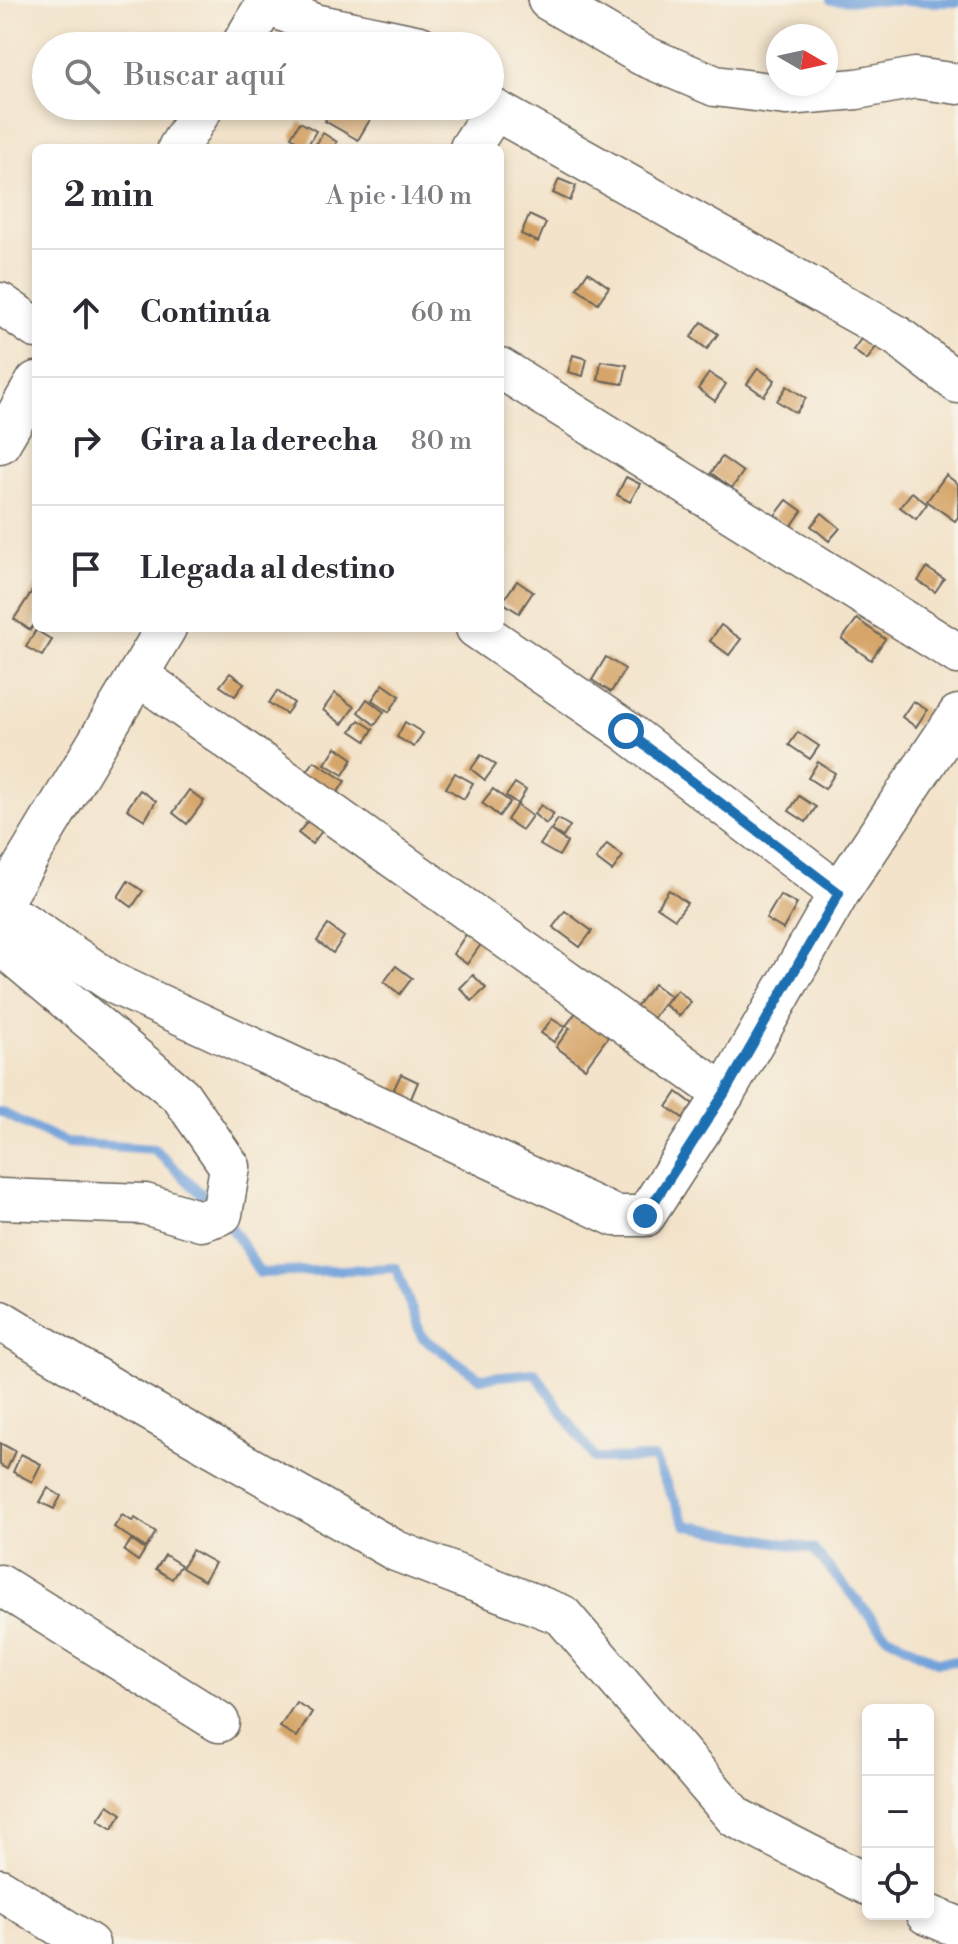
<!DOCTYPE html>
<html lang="es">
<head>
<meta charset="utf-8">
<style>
	body { margin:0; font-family:"Libre Bodoni",serif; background:#f7f7f7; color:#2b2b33 }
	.controls { position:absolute; right:24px; bottom:24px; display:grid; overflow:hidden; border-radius:12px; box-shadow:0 4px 12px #0003 }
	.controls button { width:72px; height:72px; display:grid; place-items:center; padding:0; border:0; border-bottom:2px solid #e1e1e2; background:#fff; color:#2b2b33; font:40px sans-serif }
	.compass { position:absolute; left:766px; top:24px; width:72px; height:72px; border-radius:50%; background:#fff; box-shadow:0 4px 12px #0003; rotate:99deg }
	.stop { position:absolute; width:24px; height:24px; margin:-18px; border:6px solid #1f6fb2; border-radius:50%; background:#fff }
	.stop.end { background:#1f6fb2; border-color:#fff; box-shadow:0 2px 8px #0008 }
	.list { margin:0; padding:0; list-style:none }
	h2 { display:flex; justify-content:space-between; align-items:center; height:104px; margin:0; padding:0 32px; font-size:34px }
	h2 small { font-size:26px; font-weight:400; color:#7c7c81 }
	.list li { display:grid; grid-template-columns:52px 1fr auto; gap:24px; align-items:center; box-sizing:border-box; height:128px; padding:0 32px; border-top:2px solid #e1e1e2 }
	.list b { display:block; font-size:30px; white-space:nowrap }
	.list em { font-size:26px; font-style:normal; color:#7c7c81 }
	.icon { flex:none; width:44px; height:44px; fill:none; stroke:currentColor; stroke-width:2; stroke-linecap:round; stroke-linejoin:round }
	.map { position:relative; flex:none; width:958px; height:1944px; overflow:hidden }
	.search { position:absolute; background:#fff; box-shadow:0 4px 12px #0003; left:32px; top:32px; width:472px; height:88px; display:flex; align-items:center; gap:20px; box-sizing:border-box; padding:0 28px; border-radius:44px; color:#7c7c81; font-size:30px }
	.panel { position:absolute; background:#fff; box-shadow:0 4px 12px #0003; left:32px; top:144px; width:472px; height:488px; border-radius:12px }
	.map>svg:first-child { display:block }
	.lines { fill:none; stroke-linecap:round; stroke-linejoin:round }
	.stream { stroke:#70a0da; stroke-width:10 }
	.building { fill:#d6a569 }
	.minor-casing { stroke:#676259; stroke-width:43 }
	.minor { stroke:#fff; stroke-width:40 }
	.route { stroke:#1f6fb2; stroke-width:10 }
</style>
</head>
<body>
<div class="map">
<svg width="958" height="1944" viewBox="0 0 958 1944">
	<rect width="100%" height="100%" fill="#f7f3e8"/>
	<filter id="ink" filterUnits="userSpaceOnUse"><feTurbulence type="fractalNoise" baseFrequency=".0125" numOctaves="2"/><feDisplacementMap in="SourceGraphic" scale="16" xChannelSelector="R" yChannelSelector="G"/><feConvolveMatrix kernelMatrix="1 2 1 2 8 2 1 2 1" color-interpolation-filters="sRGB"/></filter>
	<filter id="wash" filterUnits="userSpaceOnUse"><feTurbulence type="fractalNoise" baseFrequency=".006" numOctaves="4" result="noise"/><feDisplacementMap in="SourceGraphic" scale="32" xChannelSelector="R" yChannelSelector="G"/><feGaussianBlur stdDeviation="1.8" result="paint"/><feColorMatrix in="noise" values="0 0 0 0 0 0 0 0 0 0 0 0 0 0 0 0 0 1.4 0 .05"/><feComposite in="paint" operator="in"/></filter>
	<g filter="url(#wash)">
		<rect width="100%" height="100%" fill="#f3e3ca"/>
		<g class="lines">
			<!-- stream -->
			<g class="stream">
				<polyline points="831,0 958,2"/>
				<polyline points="0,1112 67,1143 154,1149 213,1205"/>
				<polyline points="227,1220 260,1273 396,1268 422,1337 480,1378 535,1373 595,1459 654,1458 686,1525 813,1549 886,1635 937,1662 958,1661"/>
			</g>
		</g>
		<g id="blocks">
			<!-- building -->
			<g class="building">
				<polygon points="333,106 378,106 358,140 325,121"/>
				<polygon points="300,122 316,131 307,147 291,137"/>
				<polygon points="323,133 337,142 334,148 314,148"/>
				<polygon points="559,179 576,186 570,201 553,193"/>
				<polygon points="529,215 546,223 538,242 521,234"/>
				<polygon points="588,272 609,287 598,303 577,288"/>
				<polygon points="702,322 718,334 707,349 691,337"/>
				<polygon points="866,332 880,341 867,360 853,350"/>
				<polygon points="573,355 587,359 583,376 568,372"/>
				<polygon points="601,361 627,365 623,384 598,380"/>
				<polygon points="758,368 775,380 764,396 747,384"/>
				<polygon points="709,373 726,384 715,401 698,389"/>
				<polygon points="787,386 806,398 796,413 777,401"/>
				<polygon points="722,457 743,472 732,488 711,473"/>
				<polygon points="946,475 958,484 958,517 955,521 927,501"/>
				<polygon points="626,477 640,484 630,502 617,495"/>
				<polygon points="912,492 927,504 916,519 900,507"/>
				<polygon points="787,500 802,511 790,528 774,517"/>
				<polygon points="822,513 840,528 829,541 811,526"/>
				<polygon points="927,568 944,579 935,592 918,581"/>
				<polygon points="517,581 533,592 519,613 502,602"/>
				<polygon points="36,585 36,622 30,630 14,619"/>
				<polygon points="857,619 885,639 871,660 842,639"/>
				<polygon points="721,625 741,639 729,655 710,641"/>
				<polygon points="36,630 52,640 42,656 26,647"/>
				<polygon points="606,657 625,669 611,692 592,680"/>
				<polygon points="230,673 244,683 235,696 220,686"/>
				<polygon points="383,684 400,696 389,712 372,700"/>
				<polygon points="277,691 294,703 286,714 269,703"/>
				<polygon points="335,693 354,707 342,724 323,710"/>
				<polygon points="367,699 384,712 375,725 358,712"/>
				<polygon points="913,701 927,710 916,727 902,717"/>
				<polygon points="359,720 373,729 366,741 351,731"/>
				<polygon points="405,722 423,733 414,747 397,737"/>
				<polygon points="798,732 819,746 810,759 789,745"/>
				<polygon points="336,747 353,759 343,775 325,764"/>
				<polygon points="481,755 496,765 485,780 471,769"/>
				<polygon points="314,761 345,781 334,798 303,778"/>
				<polygon points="818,762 835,773 825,789 808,778"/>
				<polygon points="455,773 473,783 464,799 446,788"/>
				<polygon points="515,783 526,790 518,804 506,796"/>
				<polygon points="493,789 510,802 499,816 482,803"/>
				<polygon points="140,790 156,801 145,820 127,809"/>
				<polygon points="189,790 204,801 187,824 173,813"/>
				<polygon points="799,796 816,807 806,822 789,811"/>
				<polygon points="517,805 532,816 522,830 507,820"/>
				<polygon points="541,805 554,814 546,824 534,814"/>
				<polygon points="312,816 325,827 312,844 298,833"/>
				<polygon points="558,819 570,826 563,837 551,830"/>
				<polygon points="550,830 567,842 559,856 540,845"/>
				<polygon points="607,844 623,856 612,871 596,859"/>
				<polygon points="128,881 143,891 132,907 118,897"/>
				<polygon points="669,890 687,903 675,919 657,907"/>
				<polygon points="780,895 797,904 783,929 766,919"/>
				<polygon points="565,911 592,931 580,947 553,927"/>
				<polygon points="328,925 344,937 333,953 317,941"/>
				<polygon points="469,930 484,940 467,964 453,954"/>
				<polygon points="396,966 412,978 400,994 384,982"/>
				<polygon points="473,975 486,988 472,1001 460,988"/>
				<polygon points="654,984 670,996 651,1021 635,1008"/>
				<polygon points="677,990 691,1002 679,1016 665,1005"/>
				<polygon points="577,1011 610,1034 585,1068 556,1047 570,1028 566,1026"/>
				<polygon points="552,1019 565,1027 554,1042 541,1033"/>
				<polygon points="401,1074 418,1082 410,1101 392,1093"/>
				<polygon points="677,1092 693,1104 683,1118 667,1107"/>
				<polygon points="0,1443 15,1451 7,1469 0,1465"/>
				<polygon points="21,1454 41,1464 32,1482 13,1472"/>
				<polygon points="48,1488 61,1496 54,1509 40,1502"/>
				<polygon points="122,1515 132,1521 135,1518 156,1532 146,1548 114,1527"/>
				<polygon points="131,1540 145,1550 138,1561 124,1551"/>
				<polygon points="192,1550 215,1563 204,1581 182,1568"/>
				<polygon points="165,1555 181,1565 172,1579 156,1569"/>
				<polygon points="296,1702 312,1712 297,1737 280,1727"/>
				<polygon points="108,1805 122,1814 112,1829 98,1820"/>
			</g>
		</g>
	</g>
	<g filter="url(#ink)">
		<use href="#blocks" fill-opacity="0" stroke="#676259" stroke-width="2"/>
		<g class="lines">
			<!-- minor casing -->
			<g class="minor-casing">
				<g id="minor">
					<polyline points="548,0 642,55 715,86 786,95 857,89 915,78 958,84"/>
					<polyline points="266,4 315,24 420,46"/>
					<polyline points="241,46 268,0"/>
					<polyline points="488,106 896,335 958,383"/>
					<polyline points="178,148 204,106"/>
					<polyline points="470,148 494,111"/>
					<polyline points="0,303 36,328"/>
					<polyline points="500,368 958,654"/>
					<polyline points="0,443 36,382"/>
					<polyline points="476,628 626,731 839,893"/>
					<polyline points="138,675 724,1094"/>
					<polyline points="0,905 166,628"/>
					<polyline points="0,920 21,921 115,984 615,1216 645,1216 724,1094 839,893 958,715"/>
					<polyline points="0,935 8,951 181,1096 230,1167 222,1214 201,1221 145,1204 0,1199"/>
					<polyline points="0,1320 135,1402 396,1551 562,1615 735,1817 868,1885"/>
					<polyline points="0,1585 219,1722"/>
					<polyline points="0,1889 89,1944"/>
					<polyline points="926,1914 958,1927"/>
				</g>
			</g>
			<!-- minor -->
			<use href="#minor" class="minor"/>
		</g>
	</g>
	<g class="lines" filter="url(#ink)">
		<!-- route -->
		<polyline class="route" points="626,731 839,893 724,1094 645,1216"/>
	</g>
</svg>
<div class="controls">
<button>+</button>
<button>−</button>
<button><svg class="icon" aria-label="locate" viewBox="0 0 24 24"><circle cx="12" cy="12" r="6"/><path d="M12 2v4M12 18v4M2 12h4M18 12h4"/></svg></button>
</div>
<svg class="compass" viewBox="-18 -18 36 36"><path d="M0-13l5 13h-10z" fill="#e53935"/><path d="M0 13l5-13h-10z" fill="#7c7c81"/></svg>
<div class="stop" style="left:626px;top:731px"></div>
<div class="stop end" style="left:645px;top:1216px"></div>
<div class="search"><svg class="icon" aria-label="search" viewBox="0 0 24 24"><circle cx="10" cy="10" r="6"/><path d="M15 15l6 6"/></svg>Buscar aquí</div>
<section class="panel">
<h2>2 min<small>A pie · 140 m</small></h2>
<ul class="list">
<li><svg class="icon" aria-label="ahead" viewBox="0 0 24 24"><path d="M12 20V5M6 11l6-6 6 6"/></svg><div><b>Continúa</b></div><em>60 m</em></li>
<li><svg class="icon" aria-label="right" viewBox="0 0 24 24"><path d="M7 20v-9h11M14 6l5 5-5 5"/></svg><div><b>Gira a la derecha</b></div><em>80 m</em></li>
<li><svg class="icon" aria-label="arrive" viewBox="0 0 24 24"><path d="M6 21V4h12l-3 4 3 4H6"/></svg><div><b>Llegada al destino</b></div></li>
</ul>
</section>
</div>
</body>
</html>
